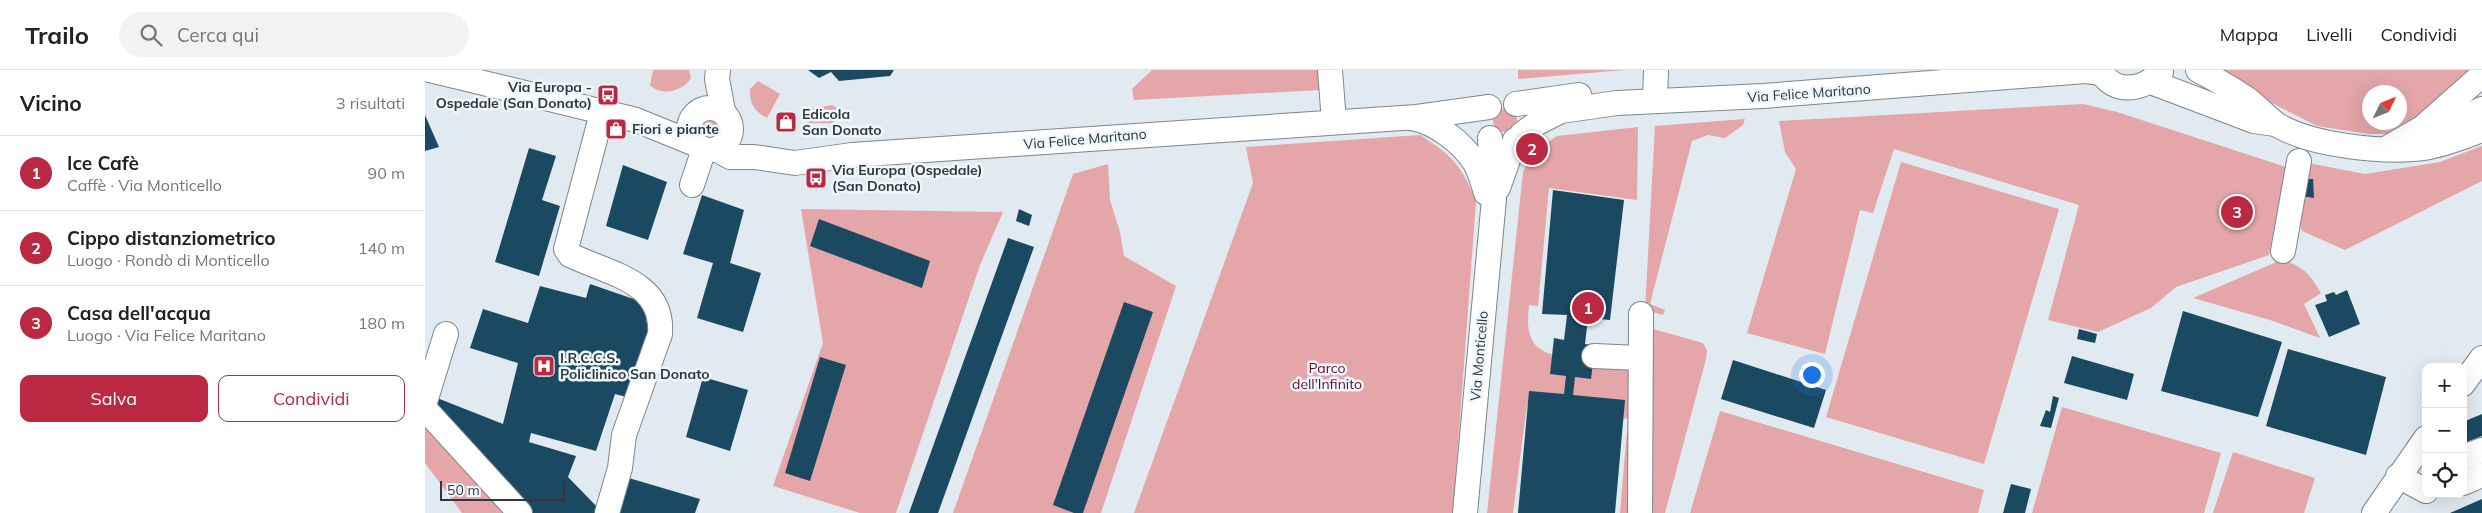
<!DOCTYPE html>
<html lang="it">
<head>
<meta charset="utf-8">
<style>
	body { margin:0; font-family:Mulish,sans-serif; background:#f2f2f2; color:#222 }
	.controls { position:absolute; right:15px; bottom:15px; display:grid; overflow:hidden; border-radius:10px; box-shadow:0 5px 20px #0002 }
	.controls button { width:45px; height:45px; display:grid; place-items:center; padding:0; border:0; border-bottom:1px solid #e0e0e0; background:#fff; color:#222; font:25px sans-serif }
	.compass { position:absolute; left:1937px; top:15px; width:45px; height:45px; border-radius:50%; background:#fff; box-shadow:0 5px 20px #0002; rotate:47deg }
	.scale { position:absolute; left:15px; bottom:12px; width:125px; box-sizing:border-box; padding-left:5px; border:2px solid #33373a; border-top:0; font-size:14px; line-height:18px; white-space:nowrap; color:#33373a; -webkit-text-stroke:4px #edf7fe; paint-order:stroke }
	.you { position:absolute; left:1386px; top:304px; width:18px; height:18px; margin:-12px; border:4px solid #fff; border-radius:50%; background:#1a73e8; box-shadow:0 0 0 8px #1a73e833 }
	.badge { display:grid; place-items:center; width:32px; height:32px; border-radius:50%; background:#ba2842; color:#fff; font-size:16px; font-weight:700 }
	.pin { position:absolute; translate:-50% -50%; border:2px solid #fff; box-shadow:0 1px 5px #0006 }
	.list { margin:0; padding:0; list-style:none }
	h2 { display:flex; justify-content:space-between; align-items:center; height:65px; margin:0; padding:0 20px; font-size:21px }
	h2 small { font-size:16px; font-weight:400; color:#767676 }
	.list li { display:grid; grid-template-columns:32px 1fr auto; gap:15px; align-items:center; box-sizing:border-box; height:75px; padding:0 20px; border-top:1px solid #e0e0e0 }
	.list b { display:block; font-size:19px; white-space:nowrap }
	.list p { margin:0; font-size:16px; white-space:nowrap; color:#767676 }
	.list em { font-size:16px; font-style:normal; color:#767676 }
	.actions { display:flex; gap:10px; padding:15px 20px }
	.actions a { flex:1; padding:11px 0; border:1px solid #ba2842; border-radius:10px; text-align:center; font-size:18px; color:#ba2842 }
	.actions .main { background:#ba2842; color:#fff }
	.icon { flex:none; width:28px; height:28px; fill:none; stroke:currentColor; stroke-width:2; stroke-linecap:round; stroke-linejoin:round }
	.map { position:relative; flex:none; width:2057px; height:443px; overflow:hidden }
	header { display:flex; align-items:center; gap:30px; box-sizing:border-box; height:70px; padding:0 25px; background:#fff; border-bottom:1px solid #e0e0e0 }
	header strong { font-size:24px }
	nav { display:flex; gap:28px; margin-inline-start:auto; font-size:18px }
	.search { width:350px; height:45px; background:#f2f2f2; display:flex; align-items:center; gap:12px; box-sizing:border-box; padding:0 18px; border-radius:28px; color:#767676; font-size:19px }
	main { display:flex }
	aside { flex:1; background:#fff }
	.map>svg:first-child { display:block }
	.green { fill:#e4a6a8; fill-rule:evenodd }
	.building { fill:#1c4962 }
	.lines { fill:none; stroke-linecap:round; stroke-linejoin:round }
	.minor-casing { stroke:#7c868c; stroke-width:26 }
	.minor { stroke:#fff; stroke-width:24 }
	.labels { text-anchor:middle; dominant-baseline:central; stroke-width:5; stroke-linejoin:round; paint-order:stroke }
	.poi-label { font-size:14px; font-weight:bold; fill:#33373a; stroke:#edf7fe; text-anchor:start }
	.street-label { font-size:14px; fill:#33373a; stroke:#edf7fe }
	.park-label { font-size:14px; fill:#740721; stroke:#edf7fe }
</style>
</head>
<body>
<header>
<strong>Trailo</strong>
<div class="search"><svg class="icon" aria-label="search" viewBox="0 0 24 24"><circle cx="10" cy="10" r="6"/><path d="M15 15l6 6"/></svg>Cerca qui</div>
<nav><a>Mappa</a><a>Livelli</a><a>Condividi</a></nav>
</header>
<main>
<aside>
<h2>Vicino<small>3 risultati</small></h2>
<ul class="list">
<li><span class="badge">1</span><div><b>Ice Cafè</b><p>Caffè · Via Monticello</p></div><em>90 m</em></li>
<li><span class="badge">2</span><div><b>Cippo distanziometrico</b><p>Luogo · Rondò di Monticello</p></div><em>140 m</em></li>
<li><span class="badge">3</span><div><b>Casa dell'acqua</b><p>Luogo · Via Felice Maritano</p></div><em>180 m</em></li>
</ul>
<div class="actions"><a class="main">Salva</a><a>Condividi</a></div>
</aside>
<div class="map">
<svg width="2057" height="443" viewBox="0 0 2057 443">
	<rect width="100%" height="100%" fill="#e0eaf0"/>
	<!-- green -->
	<g class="green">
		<path d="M228,0h36l2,8c-7,13 -30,19 -41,7z"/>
		<polygon points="727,0 893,0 895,20 709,30 707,19"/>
		<polygon points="1093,0 1200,0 1093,9"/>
		<path d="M1797,0h249l-73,64h-30l-51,-8 -94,-48zM1944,22h30v30h-30z"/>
		<path d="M333,11l22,13 -13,24c-12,-6 -18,-15 -17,-29z"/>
		<polygon points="1658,34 1692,42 1861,97 1844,185 1751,217 1726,238 1673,262 1623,250 1654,135 1469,79 1448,143 1435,140 1400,284 1322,263 1371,99 1360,82 1354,51"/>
		<polygon points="407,35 411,37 413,49 408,53 383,53 381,45 383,39"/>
		<circle cx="1080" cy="50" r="12"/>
		<polygon points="1320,49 1318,55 1300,68 1283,65 1267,71 1225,234 1240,240 1238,245 1220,240 1230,56"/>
		<circle cx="285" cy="59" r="9"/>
		<path d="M1213,57l-1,73 -88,-12 -11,118 -9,-1c-1,13 -3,26 5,38 14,21 79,18 103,20l-2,150h-15l8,-94 -101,-14 -14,108h-26l36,-341 12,-21 22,-15z"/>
		<path d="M995,65c33,21 41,30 56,66l-23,312h-319l119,-330 -7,-36z"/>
		<polygon points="2057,76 2057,111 1920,180 1877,161 1872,146 1878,92 1940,104 2015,92"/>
		<polygon points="1476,92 1634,139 1559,394 1401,347"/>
		<polygon points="683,94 685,130 695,162 699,186 751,216 676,443 528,443 648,104"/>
		<polygon points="376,139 578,142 555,195 471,443 435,443 348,416 398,273"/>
		<path d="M1856,190c23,6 29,14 40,33l-17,11 16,34 -50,-18 -77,-22z"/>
		<polygon points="1228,259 1278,273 1282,280 1281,289 1240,443 1218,443 1222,260"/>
		<polygon points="1637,337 1796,383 1779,443 1607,443"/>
		<polygon points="1295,341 1559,420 1553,443 1265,443"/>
		<polygon points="0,345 88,443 37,443 0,393"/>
		<polygon points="1808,382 1890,408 1879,443 1788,443"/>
	</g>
	<!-- building -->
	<g class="building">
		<polygon points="383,0 469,0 465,6 414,11 406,2 394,8"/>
		<polygon points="0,45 14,77 0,81"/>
		<polygon points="186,54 197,57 195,66 184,62"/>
		<polygon points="104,78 131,86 117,130 135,136 114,206 70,192"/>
		<polygon points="198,95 242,112 223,170 181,156"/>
		<polygon points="1877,109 1888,109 1889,128 1875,126"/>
		<polygon points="1128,120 1199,130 1185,250 1163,248 1160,274 1170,275 1166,309 1150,307 1148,325 1200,330 1190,443 1093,443 1104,321 1139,324 1141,306 1125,304 1129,268 1139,270 1142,245 1117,244"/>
		<polygon points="277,125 319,140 305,193 336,203 318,262 272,248 288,193 258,184"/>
		<polygon points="1808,134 1820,137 1817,150 1805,148"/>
		<polygon points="594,139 607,145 604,156 591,151"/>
		<polygon points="394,149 505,191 497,218 385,176"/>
		<polygon points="583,168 609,177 513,443 484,443"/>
		<polygon points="165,214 226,235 221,252 234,257 209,329 190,324 171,381 106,363 104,372 151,386 143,407 178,443 102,443 4,339 7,326 78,354 93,293 45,278 58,239 103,253 115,216 161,228"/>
		<polygon points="1922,220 1935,254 1904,267 1890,235 1902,231 1900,225 1909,222 1911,225"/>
		<polygon points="699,232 728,242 658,443 649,443 628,435"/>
		<polygon points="1758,241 1857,272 1833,347 1736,321"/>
		<polygon points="1654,259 1672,264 1670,273 1652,269"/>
		<polygon points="1863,279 1961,307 1941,385 1841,356"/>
		<polygon points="1647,286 1709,304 1702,330 1639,313"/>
		<polygon points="395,287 421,295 385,411 360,403"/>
		<polygon points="1308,290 1401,320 1389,358 1296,329"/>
		<polygon points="278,307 323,320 305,381 261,367"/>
		<polygon points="1628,326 1634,328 1626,358 1615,356 1621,340 1625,342"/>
		<polygon points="2057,344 2057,366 2039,373 2038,352"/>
		<polygon points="197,406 275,429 270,443 186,443"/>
		<polygon points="1586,414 1606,419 1600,443 1578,443"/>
		<polygon points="2057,429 2057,443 2025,443"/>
	</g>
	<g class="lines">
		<!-- minor casing -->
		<g class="minor-casing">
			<g id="minor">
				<polyline points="5,0 211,50 270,74"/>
				<polyline points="293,0 292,9 298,41"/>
				<polyline points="905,0 909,52"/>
				<path d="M1675,0c14,26 44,20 61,2"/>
				<path d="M1773,0c16,9 34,18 49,29 11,8 21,20 32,27 36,20 105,27 145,22 20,-3 39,-11 58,-18"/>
				<polyline points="1726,12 1829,51 1850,54"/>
				<polyline points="1230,31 1231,0"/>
				<polyline points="1091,34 1154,25"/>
				<circle cx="285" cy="59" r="21"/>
				<path d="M177,43l-36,136 4,6c39,19 94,26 90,79l-36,101 -4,33 -13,45"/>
				<path d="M986,48c24,4 51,24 64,45 5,9 8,20 11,30"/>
				<polyline points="1097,64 1112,53 1136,41 1192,33 1338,26 1660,1 1677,3"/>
				<polyline points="2005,73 2027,54 2057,39"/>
				<polyline points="1964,77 1997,58 2057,5"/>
				<polyline points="291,79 305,87 329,87 370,93 427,85 992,47 1064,37"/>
				<polyline points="267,115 279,79"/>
				<polyline points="1073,118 1090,70"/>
				<polyline points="1858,181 1874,91"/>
				<polyline points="1169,286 1215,288"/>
				<polyline points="2038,314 2057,288"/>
				<polyline points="0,332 21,264"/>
				<polyline points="0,339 95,443"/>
				<polyline points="2038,387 2057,380"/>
				<polyline points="1973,406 2001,421"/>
				<polyline points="2038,413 2057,405"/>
				<polyline points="1040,443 1069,129 1065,68"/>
				<polyline points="1215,443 1216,244"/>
				<polyline points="1949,443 2001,368"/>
			</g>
		</g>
		<!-- minor -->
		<use href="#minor" class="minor"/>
	</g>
	<!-- icons -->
	<defs>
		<g id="bus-square" transform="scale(1.125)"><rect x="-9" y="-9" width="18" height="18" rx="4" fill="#ba2842" stroke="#edf7fe"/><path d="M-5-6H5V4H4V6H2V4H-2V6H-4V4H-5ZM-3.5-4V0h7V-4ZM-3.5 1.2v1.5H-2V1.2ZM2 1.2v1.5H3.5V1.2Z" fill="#fff"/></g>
		<g id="shop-square" transform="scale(1.125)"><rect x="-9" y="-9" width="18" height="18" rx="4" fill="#ba2842" stroke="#edf7fe"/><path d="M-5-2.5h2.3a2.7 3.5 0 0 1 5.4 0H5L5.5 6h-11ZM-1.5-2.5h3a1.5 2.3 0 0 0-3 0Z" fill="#fff"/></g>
		<g id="hospital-square" transform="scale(1.125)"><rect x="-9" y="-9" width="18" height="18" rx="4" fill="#ba2842" stroke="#edf7fe"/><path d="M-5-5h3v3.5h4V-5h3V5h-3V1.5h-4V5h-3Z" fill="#fff"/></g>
	</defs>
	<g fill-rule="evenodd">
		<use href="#bus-square" x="183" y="25"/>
		<use href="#shop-square" x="361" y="52"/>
		<use href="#shop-square" x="191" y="59"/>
		<use href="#bus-square" x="391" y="108"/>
		<use href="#hospital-square" x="119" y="296"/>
	</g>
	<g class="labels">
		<!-- poi labels -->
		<g class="poi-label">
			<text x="167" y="17" text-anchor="end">Via Europa -<tspan x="167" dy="16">Ospedale (San Donato)</tspan></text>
			<text x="377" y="44">Edicola<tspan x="377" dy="16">San Donato</tspan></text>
			<text x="207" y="59">Fiori e piante</text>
			<text x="407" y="100">Via Europa (Ospedale)<tspan x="407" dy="16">(San Donato)</tspan></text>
			<text x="135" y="288">I.R.C.C.S.<tspan x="135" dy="16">Policlinico San Donato</tspan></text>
		</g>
		<!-- street labels -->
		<g class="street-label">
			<text transform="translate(1384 23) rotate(-4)">Via Felice Maritano</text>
			<text transform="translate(660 69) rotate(-5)">Via Felice Maritano</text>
			<text transform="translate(1054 286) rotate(-85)">Via Monticello</text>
		</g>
		<!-- park labels -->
		<g class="park-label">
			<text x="902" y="298">Parco<tspan x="902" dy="16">dell'Infinito</tspan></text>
		</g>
	</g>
</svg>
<div class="controls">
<button>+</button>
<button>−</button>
<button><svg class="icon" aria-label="locate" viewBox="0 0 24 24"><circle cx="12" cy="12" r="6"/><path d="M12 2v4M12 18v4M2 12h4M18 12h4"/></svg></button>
</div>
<svg class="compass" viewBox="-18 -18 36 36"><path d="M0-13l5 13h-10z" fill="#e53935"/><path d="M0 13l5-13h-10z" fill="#767676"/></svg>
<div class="scale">50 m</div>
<div class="you"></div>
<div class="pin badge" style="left:1163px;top:238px">1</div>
<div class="pin badge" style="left:1107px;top:79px">2</div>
<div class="pin badge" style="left:1812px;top:142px">3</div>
</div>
</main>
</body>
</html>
